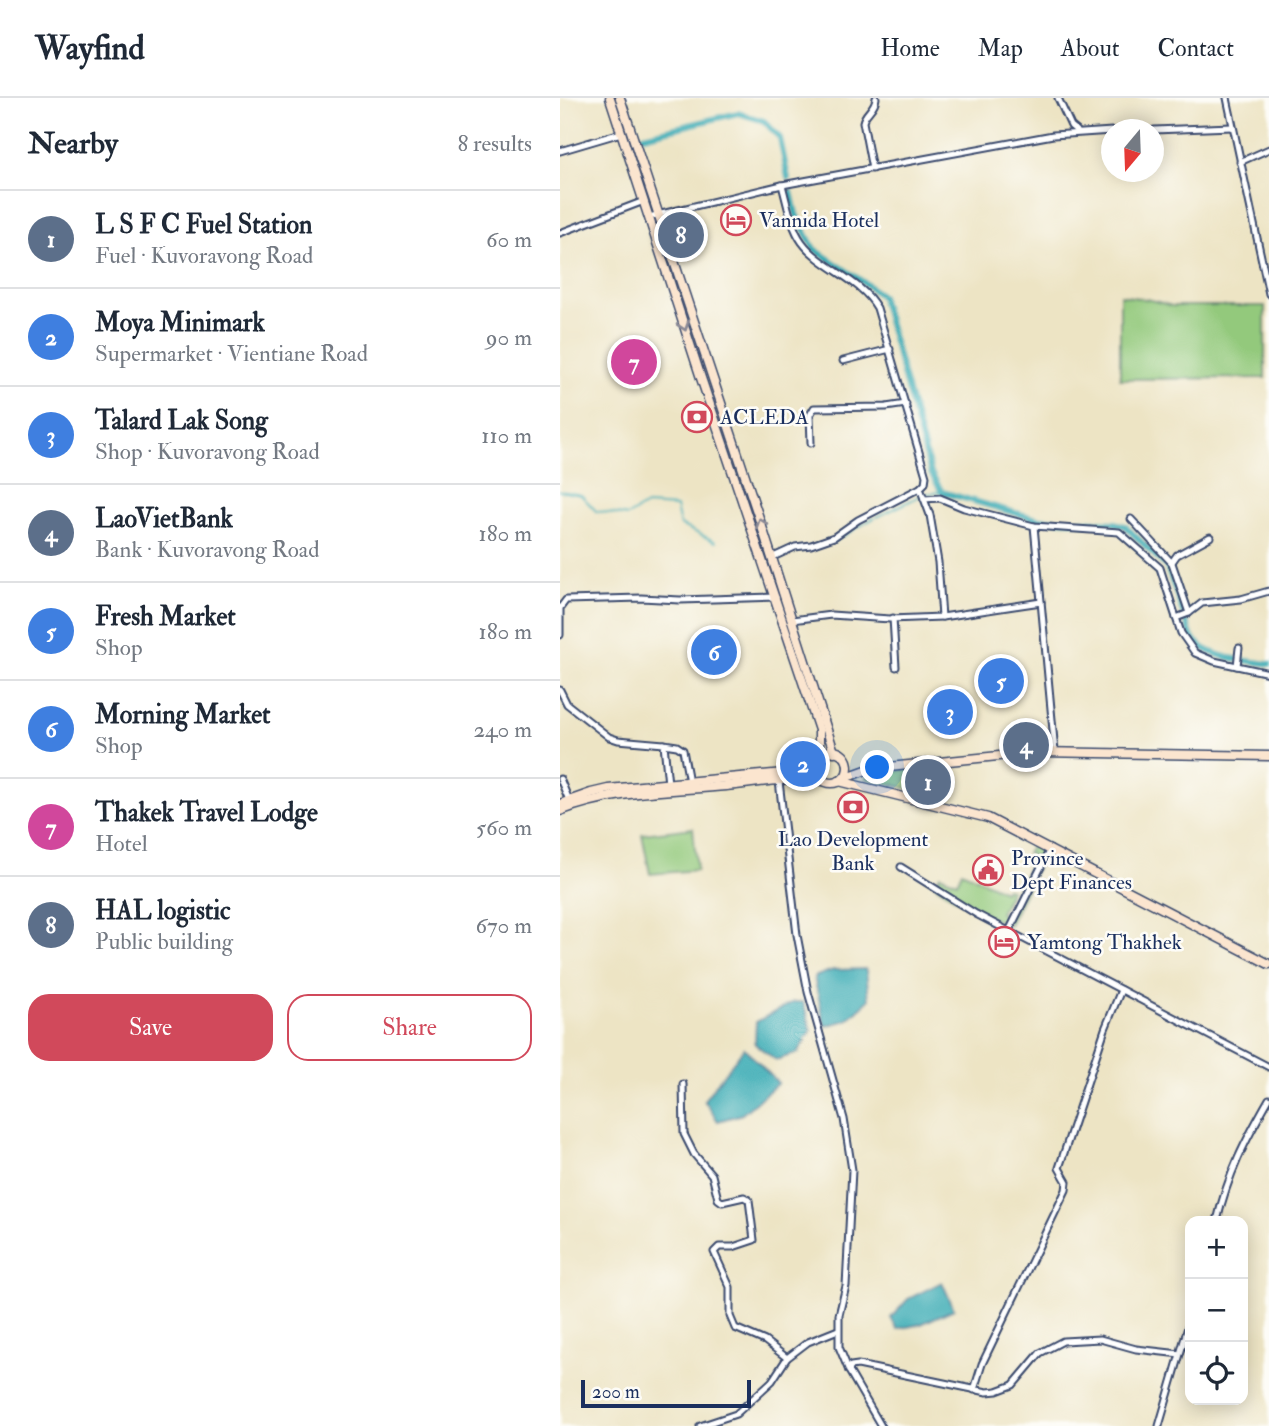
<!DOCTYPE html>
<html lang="en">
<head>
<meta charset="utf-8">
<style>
	body { margin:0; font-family:"IM FELL Double Pica",serif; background:#f6f6f7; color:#1f2937 }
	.controls { position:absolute; right:21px; bottom:21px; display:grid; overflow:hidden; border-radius:14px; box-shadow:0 4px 18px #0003 }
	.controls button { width:63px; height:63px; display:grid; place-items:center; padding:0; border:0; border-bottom:2px solid #e0e1e3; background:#fff; color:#1f2937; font:35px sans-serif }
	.compass { position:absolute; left:541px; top:21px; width:63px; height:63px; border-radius:50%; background:#fff; box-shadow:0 4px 18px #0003; rotate:199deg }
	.scale { position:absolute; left:21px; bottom:18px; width:170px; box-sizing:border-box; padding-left:7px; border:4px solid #1b2f5e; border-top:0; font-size:19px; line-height:24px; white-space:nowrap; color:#1b2f5e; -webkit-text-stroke:5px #fdfcf7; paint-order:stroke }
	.you { position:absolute; left:318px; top:670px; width:24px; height:24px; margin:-18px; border:5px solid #fff; border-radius:50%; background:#1a73e8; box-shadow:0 0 0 10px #1a73e833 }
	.badge { display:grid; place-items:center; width:46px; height:46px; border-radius:50%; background:#d1495b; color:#fff; font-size:23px; font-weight:700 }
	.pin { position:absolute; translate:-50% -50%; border:4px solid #fff; box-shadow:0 2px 7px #0006 }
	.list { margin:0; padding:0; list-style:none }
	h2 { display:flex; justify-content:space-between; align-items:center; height:91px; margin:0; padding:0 28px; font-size:30px }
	h2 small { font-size:23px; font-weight:400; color:#747a83 }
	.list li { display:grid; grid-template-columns:46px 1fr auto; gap:21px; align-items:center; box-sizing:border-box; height:98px; padding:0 28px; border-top:2px solid #e0e1e3 }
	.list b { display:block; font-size:26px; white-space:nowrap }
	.list p { margin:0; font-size:23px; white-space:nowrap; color:#747a83 }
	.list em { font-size:23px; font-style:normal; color:#747a83 }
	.actions { display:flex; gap:14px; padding:21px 28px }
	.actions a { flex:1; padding:16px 0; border:2px solid #d1495b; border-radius:21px; text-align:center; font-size:24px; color:#d1495b }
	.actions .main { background:#d1495b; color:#fff }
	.icon { flex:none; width:38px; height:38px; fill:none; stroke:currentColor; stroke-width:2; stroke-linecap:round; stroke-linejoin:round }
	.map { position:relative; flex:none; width:709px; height:1328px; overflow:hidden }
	header { display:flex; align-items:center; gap:42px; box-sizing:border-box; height:98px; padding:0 35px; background:#fff; border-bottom:2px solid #e0e1e3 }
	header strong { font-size:33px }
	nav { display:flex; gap:38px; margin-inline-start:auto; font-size:24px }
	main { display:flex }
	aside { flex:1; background:#fff }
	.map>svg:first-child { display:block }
	.green { fill:#93c97b; stroke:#577c6c; stroke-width:2 }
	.water { fill:#39aab4; stroke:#2a6c89; stroke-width:2 }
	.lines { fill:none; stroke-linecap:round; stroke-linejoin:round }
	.stream { stroke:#39aab4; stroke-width:2 }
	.canal { stroke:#39aab4; stroke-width:6 }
	.street-casing { stroke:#3a4a6d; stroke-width:9 }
	.secondary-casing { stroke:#3a4a6d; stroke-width:11 }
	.street { stroke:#fff; stroke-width:5 }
	.secondary { stroke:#fbe5cf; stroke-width:8 }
	.oneway { stroke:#8b8a96 }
	.labels { text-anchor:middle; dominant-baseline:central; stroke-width:5; stroke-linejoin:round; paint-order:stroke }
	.poi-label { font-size:21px; fill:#1b2f5e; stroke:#fdfcf7; text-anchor:start }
</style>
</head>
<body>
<header>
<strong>Wayfind</strong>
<nav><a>Home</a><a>Map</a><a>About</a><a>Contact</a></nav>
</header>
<main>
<aside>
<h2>Nearby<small>8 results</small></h2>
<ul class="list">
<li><span class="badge" style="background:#5c6f8a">1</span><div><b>L S F C Fuel Station</b><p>Fuel · Kuvoravong Road</p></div><em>60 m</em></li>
<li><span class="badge" style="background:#3f7fe0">2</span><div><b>Moya Minimark</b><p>Supermarket · Vientiane Road</p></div><em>90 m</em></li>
<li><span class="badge" style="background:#3f7fe0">3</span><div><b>Talard Lak Song</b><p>Shop · Kuvoravong Road</p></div><em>110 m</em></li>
<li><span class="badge" style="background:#5c6f8a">4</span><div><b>LaoVietBank</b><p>Bank · Kuvoravong Road</p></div><em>180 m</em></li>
<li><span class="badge" style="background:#3f7fe0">5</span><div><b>Fresh Market</b><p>Shop</p></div><em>180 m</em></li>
<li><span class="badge" style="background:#3f7fe0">6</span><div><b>Morning Market</b><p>Shop</p></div><em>240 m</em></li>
<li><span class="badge" style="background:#d1479c">7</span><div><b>Thakek Travel Lodge</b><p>Hotel</p></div><em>560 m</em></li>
<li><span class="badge" style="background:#5c6f8a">8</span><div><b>HAL logistic</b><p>Public building</p></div><em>670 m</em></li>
</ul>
<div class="actions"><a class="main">Save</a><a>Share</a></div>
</aside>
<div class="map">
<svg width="709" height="1328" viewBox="0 0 709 1328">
	<rect width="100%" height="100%" fill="#fdfcf7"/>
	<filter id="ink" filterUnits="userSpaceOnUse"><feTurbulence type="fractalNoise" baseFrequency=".0143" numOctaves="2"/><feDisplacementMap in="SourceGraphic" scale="14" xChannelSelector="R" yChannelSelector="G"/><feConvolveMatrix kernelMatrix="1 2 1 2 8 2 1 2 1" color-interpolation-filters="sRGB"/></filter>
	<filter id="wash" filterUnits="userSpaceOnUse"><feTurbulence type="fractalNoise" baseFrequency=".00686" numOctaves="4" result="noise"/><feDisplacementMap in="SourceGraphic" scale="28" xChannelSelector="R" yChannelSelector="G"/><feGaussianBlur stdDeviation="1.57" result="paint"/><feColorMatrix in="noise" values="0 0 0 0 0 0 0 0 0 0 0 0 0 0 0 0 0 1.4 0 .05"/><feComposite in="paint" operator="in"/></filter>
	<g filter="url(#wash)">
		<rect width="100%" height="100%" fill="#ede4c4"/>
		<!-- green -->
		<g class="green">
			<polygon points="560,197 591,202 612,208 705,208 705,280 560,281"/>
			<polygon points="348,671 352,673 354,692 306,680 307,678"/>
			<polygon points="133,730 137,772 90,776 82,736"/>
			<polygon points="472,747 484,754 449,827 417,814 375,787 380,777 397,784 402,773 444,793 446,790 451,792 440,815 447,819 459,797 455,795 474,758 467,755"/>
		</g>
		<!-- water -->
		<g class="water">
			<polygon points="306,871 309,902 287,922 265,928 254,879 273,872"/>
			<polygon points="233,904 243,904 251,932 238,955 216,962 195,946 196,924"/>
			<polygon points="184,950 218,985 182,1016 158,1023 144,1002"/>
			<polygon points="382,1184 394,1211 361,1226 337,1231 331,1220 348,1201"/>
		</g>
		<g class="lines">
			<!-- stream -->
			<g class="stream">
				<polyline points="0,393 21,397 36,413 68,418 86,407 116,409 120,427 156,444"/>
				<polyline points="365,396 382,394"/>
				<polyline points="317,419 360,398"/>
				<path d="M247,450c24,0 46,-19 67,-30"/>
			</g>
			<!-- canal -->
			<g class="canal">
				<polyline points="83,38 178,15 204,23 220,40 228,80"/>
				<path d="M231,94l5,22 18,35 52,35 15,12 50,177 11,19 95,27 77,4 11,3 42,41 25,71c17,21 51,22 77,26"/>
			</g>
		</g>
	</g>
	<g filter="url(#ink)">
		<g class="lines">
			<!-- street casing -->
			<g class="street-casing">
				<g id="street">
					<polyline points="498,0 511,28 517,33"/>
					<polyline points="667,0 709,196"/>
					<polyline points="594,32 672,29"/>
					<polyline points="0,53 61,35"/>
					<polyline points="680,64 709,51"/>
					<path d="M312,71l-9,-47c2,-10 12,-13 13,-24"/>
					<polyline points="89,119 222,87 493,37 552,33"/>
					<polyline points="0,135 84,103"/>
					<polyline points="283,263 330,251"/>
					<polyline points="251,345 250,317 254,310 326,309 346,306"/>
					<polyline points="360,390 370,417 378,464 382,519"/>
					<polyline points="364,401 380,400 404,410 474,428 559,434 600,470 621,535 635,555 654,563 709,575"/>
					<polyline points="571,421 612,465 629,515"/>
					<polyline points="474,428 495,654"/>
					<path d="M211,460l24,-11 16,-2 23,-8 24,-17 62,-32 5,-5 1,-7 -49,-168c-17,-30 -55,-39 -75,-66 -11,-15 -15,-39 -20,-57"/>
					<polyline points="612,464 617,457 650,439"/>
					<polyline points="333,520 336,569"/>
					<polyline points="616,520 629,515 642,505 681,501 709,493"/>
					<polyline points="232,522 271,517 330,521 382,519 481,504"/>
					<polyline points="0,537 0,510 6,502 81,500 120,502 216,499"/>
					<polyline points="677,568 679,550"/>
					<polyline points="0,592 7,606 49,639 58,642 104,646 108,686"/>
					<polyline points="104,646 117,648 123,652 129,684"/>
					<polyline points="0,681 9,702"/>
					<polyline points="219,683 237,837 248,894 284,1021 292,1072 286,1188 279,1217 279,1249 289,1273 321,1328"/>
					<polyline points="341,769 416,816 709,969"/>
					<polyline points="449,833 490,751"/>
					<polyline points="123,986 124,1036 134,1056 152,1077 158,1101 162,1104 184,1099 189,1102 194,1142 173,1149 159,1149 154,1154 170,1189 170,1218 175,1230 205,1243 227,1260"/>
					<path d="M657,1123c11,-47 28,-80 52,-122"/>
					<polyline points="289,1273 291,1268 298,1267 427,1294 437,1293 453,1287 480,1255 503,1243 540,1241 576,1251 620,1256"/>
					<polyline points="414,1292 422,1266 506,1092 507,1084 499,1070 545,931 561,892"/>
					<polyline points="140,1328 176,1316 212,1283 227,1260 248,1244 278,1232"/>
					<polyline points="599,1328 630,1222"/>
				</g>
			</g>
			<!-- secondary casing -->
			<g class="secondary-casing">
				<g id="secondary">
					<polyline points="50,0 141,280 259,632 259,661"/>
					<polyline points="60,0 204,435 274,654"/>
					<circle cx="272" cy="669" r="16"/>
					<polyline points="284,680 309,671 479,654 709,658"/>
					<polyline points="279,683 428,720 709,866"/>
					<polyline points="0,706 31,695 48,691 224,675 257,665"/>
					<path d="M0,713c52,-21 111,-20 166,-25 32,-3 66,-10 98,-5"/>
				</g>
			</g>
			<!-- street -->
			<use href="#street" class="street"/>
			<!-- secondary -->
			<use href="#secondary" class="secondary"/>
		</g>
		<!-- one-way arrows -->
		<defs><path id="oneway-chevron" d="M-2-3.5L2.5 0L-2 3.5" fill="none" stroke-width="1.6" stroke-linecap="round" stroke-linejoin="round" transform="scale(1.75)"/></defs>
		<g class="oneway">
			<use href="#oneway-chevron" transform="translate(124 228) rotate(72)"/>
			<use href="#oneway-chevron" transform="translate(201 425) rotate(-108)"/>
		</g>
	</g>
	<!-- icons -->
	<defs>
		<g id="hotel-ring" transform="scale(1.575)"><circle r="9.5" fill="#fdfcf7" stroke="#d1495b" stroke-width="1.5"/><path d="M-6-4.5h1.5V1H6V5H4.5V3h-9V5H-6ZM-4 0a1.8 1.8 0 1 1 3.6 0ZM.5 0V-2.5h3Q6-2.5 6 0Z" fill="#d1495b"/></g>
		<g id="bank-ring" transform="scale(1.575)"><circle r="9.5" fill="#fdfcf7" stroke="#d1495b" stroke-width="1.5"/><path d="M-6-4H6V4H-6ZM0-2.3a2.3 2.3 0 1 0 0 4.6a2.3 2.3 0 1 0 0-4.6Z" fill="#d1495b"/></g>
		<g id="civic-ring" transform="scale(1.575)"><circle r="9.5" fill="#fdfcf7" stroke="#d1495b" stroke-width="1.5"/><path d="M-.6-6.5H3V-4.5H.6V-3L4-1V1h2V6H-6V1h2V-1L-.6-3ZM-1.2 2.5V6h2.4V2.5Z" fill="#d1495b"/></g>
	</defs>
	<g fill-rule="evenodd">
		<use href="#hotel-ring" x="176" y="122"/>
		<use href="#bank-ring" x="137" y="319"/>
		<use href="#bank-ring" x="293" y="709"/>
		<use href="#civic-ring" x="428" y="772"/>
		<use href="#hotel-ring" x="444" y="844"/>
	</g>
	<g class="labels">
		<!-- poi labels -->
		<g class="poi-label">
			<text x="199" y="122">Vannida Hotel</text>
			<text x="160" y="319">ACLEDA</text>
			<text x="293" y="741" text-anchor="middle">Lao Development<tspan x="293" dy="24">Bank</tspan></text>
			<text x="451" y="760">Province<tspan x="451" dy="24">Dept Finances</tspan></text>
			<text x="467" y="844">Yamtong Thakhek</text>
		</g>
	</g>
</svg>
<div class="controls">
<button>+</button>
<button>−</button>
<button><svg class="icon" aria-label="locate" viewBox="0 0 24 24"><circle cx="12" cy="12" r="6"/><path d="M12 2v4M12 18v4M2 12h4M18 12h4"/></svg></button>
</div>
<svg class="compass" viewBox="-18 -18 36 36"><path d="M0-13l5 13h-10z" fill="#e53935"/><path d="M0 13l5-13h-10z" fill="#747a83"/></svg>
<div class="scale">200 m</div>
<div class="you"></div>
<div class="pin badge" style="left:368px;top:684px;background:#5c6f8a">1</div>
<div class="pin badge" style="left:243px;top:666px;background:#3f7fe0">2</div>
<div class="pin badge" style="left:390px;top:614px;background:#3f7fe0">3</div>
<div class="pin badge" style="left:466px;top:647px;background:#5c6f8a">4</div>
<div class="pin badge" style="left:441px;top:583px;background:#3f7fe0">5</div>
<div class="pin badge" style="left:154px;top:554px;background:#3f7fe0">6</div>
<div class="pin badge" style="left:74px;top:264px;background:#d1479c">7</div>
<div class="pin badge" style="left:121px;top:137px;background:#5c6f8a">8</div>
</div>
</main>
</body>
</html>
